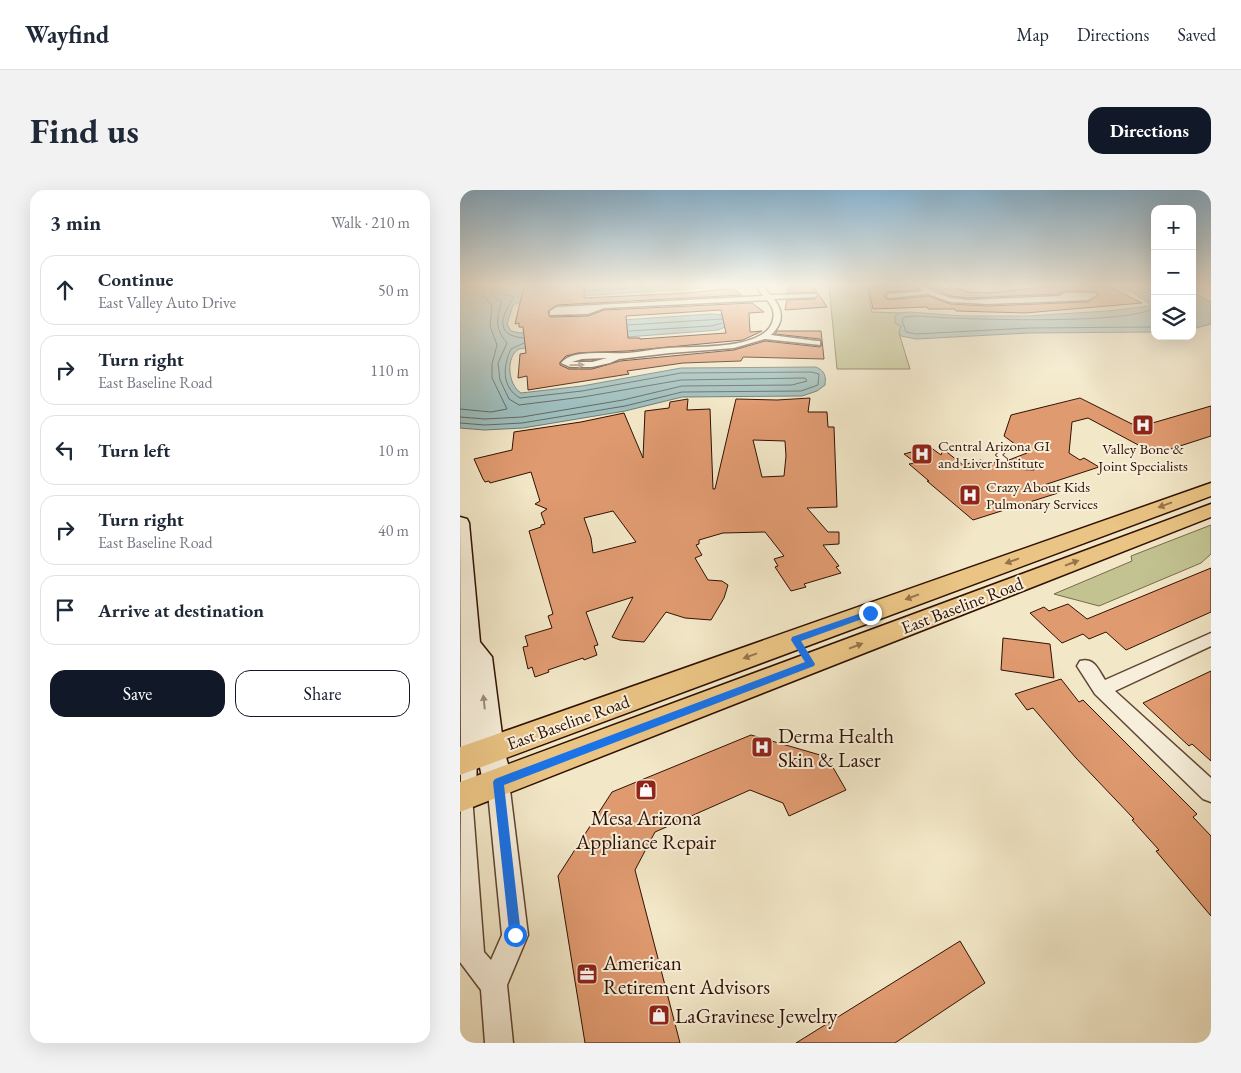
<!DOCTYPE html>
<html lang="en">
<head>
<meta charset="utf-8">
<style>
	body { margin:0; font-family:"EB Garamond",serif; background:#f2f2f3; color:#1f2937 }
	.controls { position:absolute; right:15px; top:15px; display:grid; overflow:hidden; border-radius:10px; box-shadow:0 5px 20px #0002 }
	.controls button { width:45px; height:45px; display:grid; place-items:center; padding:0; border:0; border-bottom:1px solid #e0e1e3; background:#fff; color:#1f2937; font:25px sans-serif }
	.stop { position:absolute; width:15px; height:15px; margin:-11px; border:4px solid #1a73e8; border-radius:50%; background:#fff }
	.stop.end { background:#1a73e8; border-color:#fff; box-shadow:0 1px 5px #0008 }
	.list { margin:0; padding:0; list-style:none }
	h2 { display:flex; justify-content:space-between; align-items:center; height:65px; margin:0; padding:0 20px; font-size:21px }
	h2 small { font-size:16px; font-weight:400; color:#747a83 }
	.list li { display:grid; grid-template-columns:32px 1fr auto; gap:15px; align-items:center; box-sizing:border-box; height:70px; margin:0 10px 10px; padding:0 10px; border:1px solid #e0e1e3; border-radius:15px }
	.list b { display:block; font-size:19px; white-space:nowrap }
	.list p { margin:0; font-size:16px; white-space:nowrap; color:#747a83 }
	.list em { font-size:16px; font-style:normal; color:#747a83 }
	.actions { display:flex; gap:10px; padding:15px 20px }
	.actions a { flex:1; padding:11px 0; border:1px solid #111827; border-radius:15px; text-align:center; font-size:18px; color:#111827 }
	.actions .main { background:#111827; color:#fff }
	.icon { flex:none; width:28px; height:28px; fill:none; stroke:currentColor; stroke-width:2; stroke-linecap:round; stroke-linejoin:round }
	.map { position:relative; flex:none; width:751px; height:853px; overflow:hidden; border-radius:15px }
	header { display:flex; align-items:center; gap:30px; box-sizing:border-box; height:70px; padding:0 25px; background:#fff; border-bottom:1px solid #e0e1e3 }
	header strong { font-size:24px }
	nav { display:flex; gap:28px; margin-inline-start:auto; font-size:18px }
	.intro { display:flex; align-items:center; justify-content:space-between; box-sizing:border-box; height:120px; padding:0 30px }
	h1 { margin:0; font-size:35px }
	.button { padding:12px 22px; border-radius:15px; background:#111827; color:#fff; font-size:18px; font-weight:700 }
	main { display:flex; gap:30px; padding:0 30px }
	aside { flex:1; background:#fff; border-radius:15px; box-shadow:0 5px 20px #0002 }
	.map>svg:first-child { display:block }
	.green { fill:#c2c391; stroke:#796a4a }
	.water { fill:#9dbebd; stroke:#717972 }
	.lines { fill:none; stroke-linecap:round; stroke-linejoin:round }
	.shore { stroke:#666860; stroke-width:1 }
	.building { fill:#e09a70; stroke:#301102; fill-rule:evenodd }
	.lane-casing { stroke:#604633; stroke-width:2 }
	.street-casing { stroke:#604633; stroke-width:3 }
	.secondary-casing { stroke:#301102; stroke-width:3 }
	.primary-casing { stroke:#301102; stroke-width:3 }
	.lane { fill:#f7efdb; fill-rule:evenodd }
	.street { fill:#f7efdb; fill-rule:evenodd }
	.secondary { fill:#f7efdb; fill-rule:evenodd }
	.primary { fill:#e9c484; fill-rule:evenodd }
	.oneway { fill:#9d8b79 }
	.oneway2 { fill:#96734a }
	.route { fill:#1a73e8 }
	.labels { text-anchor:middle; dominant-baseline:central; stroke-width:4; stroke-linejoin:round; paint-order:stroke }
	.far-poi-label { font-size:15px; fill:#301102; stroke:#f7efdb; text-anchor:start }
	.street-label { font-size:18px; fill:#301102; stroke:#f7efdb }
	.near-poi-label { font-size:21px; fill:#301102; stroke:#f7efdb; text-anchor:start }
</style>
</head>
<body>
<header>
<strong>Wayfind</strong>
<nav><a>Map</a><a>Directions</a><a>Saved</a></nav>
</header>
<div class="intro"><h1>Find us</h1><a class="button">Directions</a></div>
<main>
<aside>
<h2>3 min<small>Walk · 210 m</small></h2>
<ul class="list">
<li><svg class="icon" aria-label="ahead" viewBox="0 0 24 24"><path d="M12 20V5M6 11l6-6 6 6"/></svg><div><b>Continue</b><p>East Valley Auto Drive</p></div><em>50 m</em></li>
<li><svg class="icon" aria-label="right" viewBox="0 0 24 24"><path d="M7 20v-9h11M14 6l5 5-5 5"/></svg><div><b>Turn right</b><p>East Baseline Road</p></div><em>110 m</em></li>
<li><svg class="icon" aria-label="left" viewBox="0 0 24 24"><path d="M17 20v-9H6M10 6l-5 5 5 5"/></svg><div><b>Turn left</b></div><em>10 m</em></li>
<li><svg class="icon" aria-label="right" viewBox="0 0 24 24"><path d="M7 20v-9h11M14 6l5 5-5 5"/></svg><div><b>Turn right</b><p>East Baseline Road</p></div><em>40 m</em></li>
<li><svg class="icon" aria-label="arrive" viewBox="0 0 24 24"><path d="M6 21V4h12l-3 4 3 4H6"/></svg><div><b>Arrive at destination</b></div></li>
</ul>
<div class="actions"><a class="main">Save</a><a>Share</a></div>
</aside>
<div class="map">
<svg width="751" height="853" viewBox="0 0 751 853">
	<rect width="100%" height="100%" fill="#f2e7c7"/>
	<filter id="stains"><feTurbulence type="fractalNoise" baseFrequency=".004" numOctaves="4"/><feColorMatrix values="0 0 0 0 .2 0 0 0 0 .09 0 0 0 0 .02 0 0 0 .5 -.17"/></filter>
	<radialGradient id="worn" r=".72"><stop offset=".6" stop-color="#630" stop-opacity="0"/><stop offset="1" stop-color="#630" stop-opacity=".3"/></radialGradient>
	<!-- green -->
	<g class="green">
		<polygon points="369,96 407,96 412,122 440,123 435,126 441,136 439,143 450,179 377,179"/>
		<polygon points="751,335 751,364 741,373 639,416 594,404 672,371 671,366"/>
	</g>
	<!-- water -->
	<g class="water">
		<path d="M0,96h41v3l14,1 40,-4h180l-185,12 -30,4 -7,3 -6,19 4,7 9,2 102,-13 89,-6 14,1v12l-7,3 -142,11 -57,8c-14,8 -11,36 2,44l61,-7 99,-18 135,-1c9,4 10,9 9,18l-8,6 -15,5 -120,1 -57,14 -102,17 -39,2 -24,-2z"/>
		<polygon points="656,96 695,96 695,142 569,143 456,149 441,146 439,143 441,136 435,133 435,126 440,123 449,122 503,126 567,126 648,121 690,116 689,113 670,101"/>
		<polygon points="732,102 751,112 751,134 732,139"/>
	</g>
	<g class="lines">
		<!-- shore -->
		<g class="shore">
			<path d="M36,96l3,7 15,4c-12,18 -21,38 9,41"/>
			<polyline points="125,101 200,96"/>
			<path d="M695,117c-19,19 -203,12 -238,9l-13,1 -2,3 4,12 10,2 113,-6 126,-1"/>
			<polyline points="168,135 262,129"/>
			<polyline points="169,141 251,136 262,133"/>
			<polyline points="0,219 31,222 47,219 32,188 32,174 37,155 30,136 32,116 24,106 22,96"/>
			<path d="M0,227l25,2 37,-2 101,-17 59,-14 110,-1 15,-4 -2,-3 -124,2 -98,17 -64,8 -10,-6 -9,-19 -2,-17 9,-20c-12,-14 -11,-24 -5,-41l-10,-7 -2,-9"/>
			<path d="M0,233l25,2 37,-2 103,-17 57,-14 119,-1 17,-6 1,-11 -8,-2 -130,1 -99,18 -62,7c-19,-11 -17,-32 -9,-49l13,-6"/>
		</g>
	</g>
	<!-- building -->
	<g class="building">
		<path d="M64,96h60v12l104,-5 38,-4 9,1 7,5 -185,10 -9,6 2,6 38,-1 16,-6 148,-7 12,9 -15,1 1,19 12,-1 -19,9 -116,11 -49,2 -12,3 -6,6v3l9,4h23l28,-8 114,-11 31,-9 55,6 2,-2 -2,-6 -45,-5 2,-3h44l3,28 -81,-2 -2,4 -58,2 -56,8 2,3 -101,16 -1,-14 -9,2 2,-24 6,-1 -3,-26h-4v-4l-4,1zM261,120l5,23 -86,6v-1h-12l-2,-22z"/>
		<polygon points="329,96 353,96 357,102 328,103"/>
		<polygon points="413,96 455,96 458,100 428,102 424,107 429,110 468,106 490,114 528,116 628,112 639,104 634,101 604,101 598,104 508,108 491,106 469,96 480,96 483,100 492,97 508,102 529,103 592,96 648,96 682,113 565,123 496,121 495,119 468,119 467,117 413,119 409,99 414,99"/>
		<polygon points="359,105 367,117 325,120 327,110 355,109"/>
		<path d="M350,208l-2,14h19l1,15h6l3,80 -30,1 21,24h11v12l-16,1 16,21 -3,1 5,6 -37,11 2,3 -15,4 -16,-24 3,-1 -4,-7 10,-3 -19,-24 -42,1 -24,7v4l-3,1 6,10 -7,3 13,22 14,1 6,4 -4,13 -13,22 -26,-2 -19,-6 -22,30 -24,-2 -8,-3 21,-40 -47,15 12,33 -4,1 3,9 -13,5 -1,-2 -35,12 1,2 -14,5 -3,-10 -4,2 -5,-22 5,-1 -3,-10 27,-8 -4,-12 5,-2 -24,-83 12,-4v-2l4,-1 -4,-11 6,-4 -12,-5 5,-3 -9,-29 -41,11 -1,-2 -4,1 -2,-3 -9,-20 38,-9 2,-18 67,-10 43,-9 19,45 2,-47 24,-3 1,-6 18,-3 -1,11 23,-1 3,80h2l21,-90 41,1zM293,250l32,1 1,15 -2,20 -22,1zM153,321l23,31 -43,11 -2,-15 -7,-20z"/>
		<polygon points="620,208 672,234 682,231 689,234 751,216 751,246 695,264 628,228 612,232 609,263 620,270 624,268 639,277 584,295 598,303 513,330 467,291 469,291 449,274 456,273 444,264 470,257 481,265 483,259 503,275 521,270 527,275 540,271 556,279 574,280 575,278 571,274 557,273 549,270 567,263 544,246 551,225"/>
		<polygon points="751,378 751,422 666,460 646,442 629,449 623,444 602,453 570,423 584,417 589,421 608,414 627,429"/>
		<polygon points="543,448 590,454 594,488 541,480"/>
		<polygon points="751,481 751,571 732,554 729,556 683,513"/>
		<polygon points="601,489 619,512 623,510 737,624 733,627 751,646 751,726 696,661 699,660 672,630 674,629 616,568 573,518 567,520 555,504"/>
		<polygon points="291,545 367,567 386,600 329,626 323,613 290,600 195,642 175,680 220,853 125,853 98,686 152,602"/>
		<polygon points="500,751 525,793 435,853 336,853"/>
	</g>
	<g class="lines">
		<!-- lane casing -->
		<g class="lane-casing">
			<g id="lane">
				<polygon points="542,259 547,260 542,265 547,269 547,271 543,271 536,265"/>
				<path d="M550,271l6,4 14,1 3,2c-7,3 -20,0 -26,-5z"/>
			</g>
		</g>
		<!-- street casing -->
		<g class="street-casing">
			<g id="street">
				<path d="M296,96h7l7,9 47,-1v2l-2,1 -41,2c10,13 9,25 -3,36l46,6h3v4l-55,-6 -31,9 -64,5 -51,6 -9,4 -18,4h-22l-9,-4c5,-6 12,-8 20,-9 15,-2 30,0 46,-1 14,-1 27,-4 41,-5 25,-2 98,3 105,-28 2,-9 -1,-14 -6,-20l-163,8 -16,6 -38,1v-4l7,-4 206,-11zM147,168l-15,4h-20l10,-3z"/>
				<polygon points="457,96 465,96 476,103 491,108 508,110 599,106 604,103 634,103 637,105 628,110 528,114 490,112 468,104 429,108 426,106 429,104 463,101"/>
				<path d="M751,443v13l-96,45 96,87v24l-8,-3 -108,-105 -18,-28 3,-5c14,-4 18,8 25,19z"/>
				<polygon points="38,583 45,585 49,592 68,745 47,795 53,853 25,853 21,800 0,772 1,596 9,599 12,606 24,762 31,770 42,745 27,592 31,585"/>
			</g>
		</g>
		<!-- secondary casing -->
		<g class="secondary-casing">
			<polygon id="secondary" points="0,327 7,329 9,333 20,452 32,467 44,560 53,592 48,601 38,605 28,601 23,592 17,563 16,606 12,616 1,620"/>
		</g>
		<!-- primary casing -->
		<g class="primary-casing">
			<g id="primary">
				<polygon points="751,293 751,306 0,585 0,557"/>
				<polygon points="751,314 751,327 0,622 0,592"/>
			</g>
		</g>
		<!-- lane -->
		<use href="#lane" class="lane"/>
		<!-- street -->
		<use href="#street" class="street"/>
		<!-- secondary -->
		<use href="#secondary" class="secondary"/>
		<!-- primary -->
		<use href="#primary" class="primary"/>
	</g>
	<!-- one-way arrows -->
	<defs><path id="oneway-solid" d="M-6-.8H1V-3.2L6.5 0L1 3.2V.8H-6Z" transform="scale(1.25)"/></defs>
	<g class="oneway">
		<use href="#oneway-solid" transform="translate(117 175) rotate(-2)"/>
		<use href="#oneway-solid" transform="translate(24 512) rotate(-96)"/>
	</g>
	<g class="oneway2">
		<use href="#oneway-solid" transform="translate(705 315) rotate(160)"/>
		<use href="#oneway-solid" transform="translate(552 371) rotate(160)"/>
		<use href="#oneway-solid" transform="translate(612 373) rotate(-21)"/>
		<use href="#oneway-solid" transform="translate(452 407) rotate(160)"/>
		<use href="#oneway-solid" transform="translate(396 456) rotate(-21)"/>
		<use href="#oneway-solid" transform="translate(290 466) rotate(160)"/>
	</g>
	<!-- sky -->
	<linearGradient id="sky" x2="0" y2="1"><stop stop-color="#8ab8d7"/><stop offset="0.44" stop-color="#f9f4e6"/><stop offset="1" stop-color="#f9f4e6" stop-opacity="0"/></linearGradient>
	<rect width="751" height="216" fill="url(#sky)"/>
	<!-- route -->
	<polygon class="route" points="410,420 414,423 413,425 341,451 355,474 354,476 44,595 61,745 60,750 55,752 50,750 33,592 35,589 345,472 331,450 332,447"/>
	<!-- icons -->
	<defs>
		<g id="hospital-square" transform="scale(1.125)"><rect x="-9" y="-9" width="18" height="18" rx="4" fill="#8f2418" stroke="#f7efdb"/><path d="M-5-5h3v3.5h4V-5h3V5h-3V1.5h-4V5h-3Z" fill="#fff"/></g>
		<g id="shop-square" transform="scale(1.125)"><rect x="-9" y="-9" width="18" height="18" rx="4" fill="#8f2418" stroke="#f7efdb"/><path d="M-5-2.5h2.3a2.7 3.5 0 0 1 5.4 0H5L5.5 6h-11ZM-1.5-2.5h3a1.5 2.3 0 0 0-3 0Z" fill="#fff"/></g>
		<g id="office-square" transform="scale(1.125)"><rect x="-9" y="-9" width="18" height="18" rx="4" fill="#8f2418" stroke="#f7efdb"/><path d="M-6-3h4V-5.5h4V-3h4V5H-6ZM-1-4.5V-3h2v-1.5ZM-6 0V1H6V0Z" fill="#fff"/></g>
	</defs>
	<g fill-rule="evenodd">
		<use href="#hospital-square" x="683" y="235"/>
		<use href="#hospital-square" x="462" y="264"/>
		<use href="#hospital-square" x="510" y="305"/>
		<use href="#hospital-square" x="302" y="557"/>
		<use href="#shop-square" x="186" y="600"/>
		<use href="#office-square" x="127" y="784"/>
		<use href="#shop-square" x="199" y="825"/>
	</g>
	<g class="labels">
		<!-- far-poi labels -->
		<g class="far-poi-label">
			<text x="478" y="255">Central Arizona GI<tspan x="478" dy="17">and Liver Institute</tspan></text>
			<text x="683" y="258" text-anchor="middle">Valley Bone &amp;<tspan x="683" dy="17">Joint Specialists</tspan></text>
			<text x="526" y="296">Crazy About Kids<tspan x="526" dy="17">Pulmonary Services</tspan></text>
		</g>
		<!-- street labels -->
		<g class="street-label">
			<text transform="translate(502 415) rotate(-21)">East Baseline Road</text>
			<text transform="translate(108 532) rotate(-20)">East Baseline Road</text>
		</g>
		<!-- near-poi labels -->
		<g class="near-poi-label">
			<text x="318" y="545">Derma Health<tspan x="318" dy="24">Skin &amp; Laser</tspan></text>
			<text x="186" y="627" text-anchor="middle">Mesa Arizona<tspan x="186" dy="24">Appliance Repair</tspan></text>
			<text x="143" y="772">American<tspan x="143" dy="24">Retirement Advisors</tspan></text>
			<text x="215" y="825">LaGravinese Jewelry</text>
		</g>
	</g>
	<rect width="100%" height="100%" filter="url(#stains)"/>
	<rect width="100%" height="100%" fill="url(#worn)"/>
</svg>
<div class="controls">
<button>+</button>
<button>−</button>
<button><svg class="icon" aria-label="layers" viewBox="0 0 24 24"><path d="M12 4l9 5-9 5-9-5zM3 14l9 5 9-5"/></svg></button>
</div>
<div class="stop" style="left:55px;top:745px"></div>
<div class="stop end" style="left:410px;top:423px"></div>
</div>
</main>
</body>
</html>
